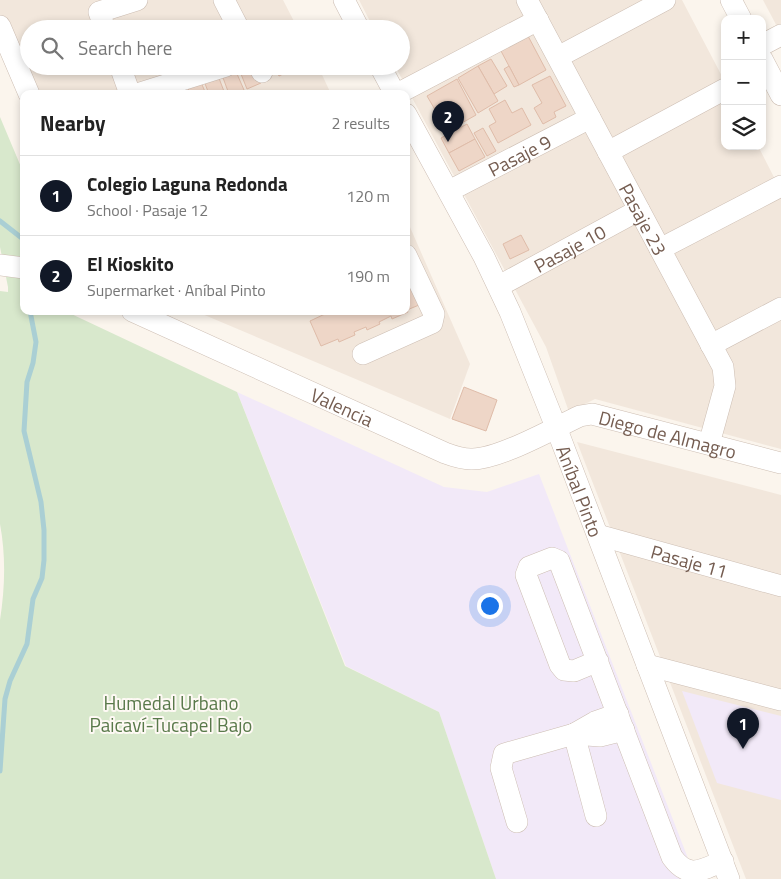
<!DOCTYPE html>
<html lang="en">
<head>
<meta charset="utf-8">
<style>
	body { margin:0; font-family:"Titillium Web",sans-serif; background:#f2f2f2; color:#222 }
	.controls { position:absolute; right:15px; top:15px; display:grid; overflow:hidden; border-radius:10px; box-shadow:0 2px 8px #0003 }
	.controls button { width:45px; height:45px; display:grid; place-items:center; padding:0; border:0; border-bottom:1px solid #e0e0e0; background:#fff; color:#222; font:25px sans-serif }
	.you { position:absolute; left:489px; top:605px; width:18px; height:18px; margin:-12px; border:4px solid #fff; border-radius:50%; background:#1a73e8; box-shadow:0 0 0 8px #1a73e833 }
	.badge { display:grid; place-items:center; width:32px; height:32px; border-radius:50%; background:#111827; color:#fff; font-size:16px; font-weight:700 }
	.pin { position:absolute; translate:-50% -41px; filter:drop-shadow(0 1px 2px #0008) }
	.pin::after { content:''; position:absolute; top:26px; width:18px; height:15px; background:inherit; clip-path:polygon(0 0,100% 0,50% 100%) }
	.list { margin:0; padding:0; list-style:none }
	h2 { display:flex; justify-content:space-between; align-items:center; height:65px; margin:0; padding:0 20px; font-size:21px }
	h2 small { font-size:16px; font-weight:400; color:#767676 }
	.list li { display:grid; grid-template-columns:32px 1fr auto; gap:15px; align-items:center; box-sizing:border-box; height:80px; padding:0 20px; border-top:1px solid #e0e0e0 }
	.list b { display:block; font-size:19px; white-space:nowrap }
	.list p { margin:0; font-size:16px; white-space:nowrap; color:#767676 }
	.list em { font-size:16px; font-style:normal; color:#767676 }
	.icon { flex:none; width:28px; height:28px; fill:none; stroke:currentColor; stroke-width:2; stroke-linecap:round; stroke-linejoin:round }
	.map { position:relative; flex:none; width:781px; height:879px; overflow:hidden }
	.search { position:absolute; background:#fff; box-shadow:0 2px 8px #0003; left:20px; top:20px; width:390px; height:55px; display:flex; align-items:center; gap:12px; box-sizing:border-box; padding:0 18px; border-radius:28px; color:#767676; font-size:19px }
	.panel { position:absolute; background:#fff; box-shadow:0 2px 8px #0003; left:20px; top:90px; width:390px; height:225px; border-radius:10px }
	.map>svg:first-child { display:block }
	.residential { fill:#f2e7dc }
	.education { fill:#f2e9f8 }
	.green { fill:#d8e8cc }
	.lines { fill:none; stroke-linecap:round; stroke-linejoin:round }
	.stream { stroke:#aacfd4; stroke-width:5 }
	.building { fill:#eed6c7; stroke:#dfbca9 }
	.minor-casing { stroke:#cdbeb3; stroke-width:22 }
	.minor { stroke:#fff; stroke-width:21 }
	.labels { text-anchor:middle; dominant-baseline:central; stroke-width:4; stroke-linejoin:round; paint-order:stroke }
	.street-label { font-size:19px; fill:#755d51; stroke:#fef9f4 }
	.park-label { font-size:19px; fill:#59794a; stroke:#fef9f4 }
</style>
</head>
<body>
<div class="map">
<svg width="781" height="879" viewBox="0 0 781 879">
	<rect width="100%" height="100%" fill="#fbf5ed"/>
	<!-- residential -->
	<g class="residential">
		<polygon points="0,0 283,0 298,29 29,29 29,66 318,66 331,94 24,94 24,105 0,48"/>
		<polygon points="359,0 682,0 725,82 725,146 758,146 781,191 781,449 595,399 569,412 546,347 395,66 401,66 401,29 374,29"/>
		<polygon points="763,0 781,0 781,34"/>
		<polygon points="406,218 470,364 450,419 195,311 406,311"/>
		<polygon points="577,442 781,495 781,879 746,879"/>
	</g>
	<!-- education -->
	<g class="education">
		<polygon points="237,392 444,487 487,492 539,474 696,879 496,879 439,712 346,666"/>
		<polygon points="682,691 781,716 781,800 717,783"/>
	</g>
	<!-- green -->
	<path class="green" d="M0,117l24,57v137h41l172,81 108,274 94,46 57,167h-496v-259c5,-32 6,-64 0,-96v-233l8,1v-5l-8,-40z"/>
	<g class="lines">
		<!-- stream -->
		<g class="stream">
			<polyline points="0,221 23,239 24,243"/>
			<polyline points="0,771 5,699 10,681 27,644 33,599 42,578 44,560 44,530 41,502 24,431 27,382 33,363 36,342 30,311"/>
		</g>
	</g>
	<!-- building -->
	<g class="building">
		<polygon points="528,36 546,70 519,85 501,51"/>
		<polygon points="491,59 507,86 494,94 478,66"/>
		<polygon points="254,66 261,83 247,89 239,69 243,66"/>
		<polygon points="274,66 299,66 279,76"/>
		<polygon points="478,66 498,101 478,113 458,78"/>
		<polygon points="509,66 519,85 514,87 504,69"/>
		<polygon points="234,67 244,90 235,94 229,94 222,75"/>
		<polygon points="217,73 225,94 209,94 204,81"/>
		<polygon points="550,76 566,106 554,112 556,117 543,124 534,108 542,103 532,85"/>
		<polygon points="457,79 476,115 460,124 457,118 444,125 427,96"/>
		<polygon points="200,80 206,94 190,94 188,88"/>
		<polygon points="505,100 512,113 522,108 531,125 498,143 489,126 496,122 489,109"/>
		<polygon points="467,124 475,139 449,153 441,138"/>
		<polygon points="483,128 496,151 487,156 474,133"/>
		<polygon points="475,139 485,157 459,171 449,153"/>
		<polygon points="521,235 529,250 510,259 503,244"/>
		<polygon points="406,280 419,305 407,310 408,312 392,319 391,316 379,322 380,324 367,330 366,327 354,332 355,335 339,342 338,339 321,346 310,321 327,313 326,311 406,311"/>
		<polygon points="464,387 497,400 486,431 452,419"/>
	</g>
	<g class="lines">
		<!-- minor casing -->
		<g class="minor-casing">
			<g id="minor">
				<polyline points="224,0 239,29"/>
				<polyline points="344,0 359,29"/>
				<path id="s1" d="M527,0l196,367 2,19 -16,58"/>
				<polyline points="731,0 741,19"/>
				<polyline points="0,26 29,94"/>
				<polyline points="105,29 99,12 137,0"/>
				<polyline points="762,45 781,35"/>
				<polyline points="558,57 665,0"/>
				<polyline points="762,59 781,95"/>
				<polyline points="120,66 130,94"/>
				<polyline points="259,66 262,72"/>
				<polyline points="380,66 395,94"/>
				<polyline points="137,94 226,66"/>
				<polyline points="397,94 538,20"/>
				<path id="s2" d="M406,114l78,143 26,55 46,115 173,452"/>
				<polyline points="608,152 725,89"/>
				<path id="s3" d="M449,191l141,-73"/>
				<polyline points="660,249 781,186"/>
				<polyline points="0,265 24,268"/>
				<path id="s4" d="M499,286l140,-76"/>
				<path id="s5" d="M132,311l313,142c8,3 17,6 26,6 27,1 83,-31 109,-43l12,-2 189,49"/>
				<polyline points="711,345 781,308"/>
				<polyline points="363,354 432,323 434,314 406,255"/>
				<path id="s6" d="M598,535l183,51"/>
				<path d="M598,661l-24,10 -10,-1 -4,-5 -34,-90 3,-8 23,-9 7,3 113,296c16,22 28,14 51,4"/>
				<polyline points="647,665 781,700"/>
				<polyline points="574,734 596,816"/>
				<polyline points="574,734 600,736 624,730"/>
				<polyline points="517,822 501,768 504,754 574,734 595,722 618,714"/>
			</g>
		</g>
		<!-- minor -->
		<use href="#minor" class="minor"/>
	</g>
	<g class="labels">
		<!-- street labels -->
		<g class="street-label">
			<text stroke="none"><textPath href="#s3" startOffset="79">Pasaje 9</textPath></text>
			<text stroke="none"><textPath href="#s1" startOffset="248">Pasaje 23</textPath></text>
			<text stroke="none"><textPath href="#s4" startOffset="80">Pasaje 10</textPath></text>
			<text stroke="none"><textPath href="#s5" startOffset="231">Valencia</textPath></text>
			<text stroke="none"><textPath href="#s5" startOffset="579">Diego de Almagro</textPath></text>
			<text stroke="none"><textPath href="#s2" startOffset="416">Aníbal Pinto</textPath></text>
			<text stroke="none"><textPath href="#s6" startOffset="95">Pasaje 11</textPath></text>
		</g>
		<!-- park labels -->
		<g class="park-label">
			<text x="171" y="702">Humedal Urbano<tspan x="171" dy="22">Paicaví-Tucapel Bajo</tspan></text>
		</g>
	</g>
</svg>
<div class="controls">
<button>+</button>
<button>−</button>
<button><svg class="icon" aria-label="layers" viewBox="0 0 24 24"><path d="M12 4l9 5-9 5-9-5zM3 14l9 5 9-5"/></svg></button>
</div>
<div class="you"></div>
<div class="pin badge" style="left:743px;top:749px">1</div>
<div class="pin badge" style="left:448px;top:142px">2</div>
<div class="search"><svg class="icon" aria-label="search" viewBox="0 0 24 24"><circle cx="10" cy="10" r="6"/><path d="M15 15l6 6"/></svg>Search here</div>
<section class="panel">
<h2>Nearby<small>2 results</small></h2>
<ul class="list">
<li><span class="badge">1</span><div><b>Colegio Laguna Redonda</b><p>School · Pasaje 12</p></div><em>120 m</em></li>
<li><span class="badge">2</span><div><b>El Kioskito</b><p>Supermarket · Aníbal Pinto</p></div><em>190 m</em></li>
</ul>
</section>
</div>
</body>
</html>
